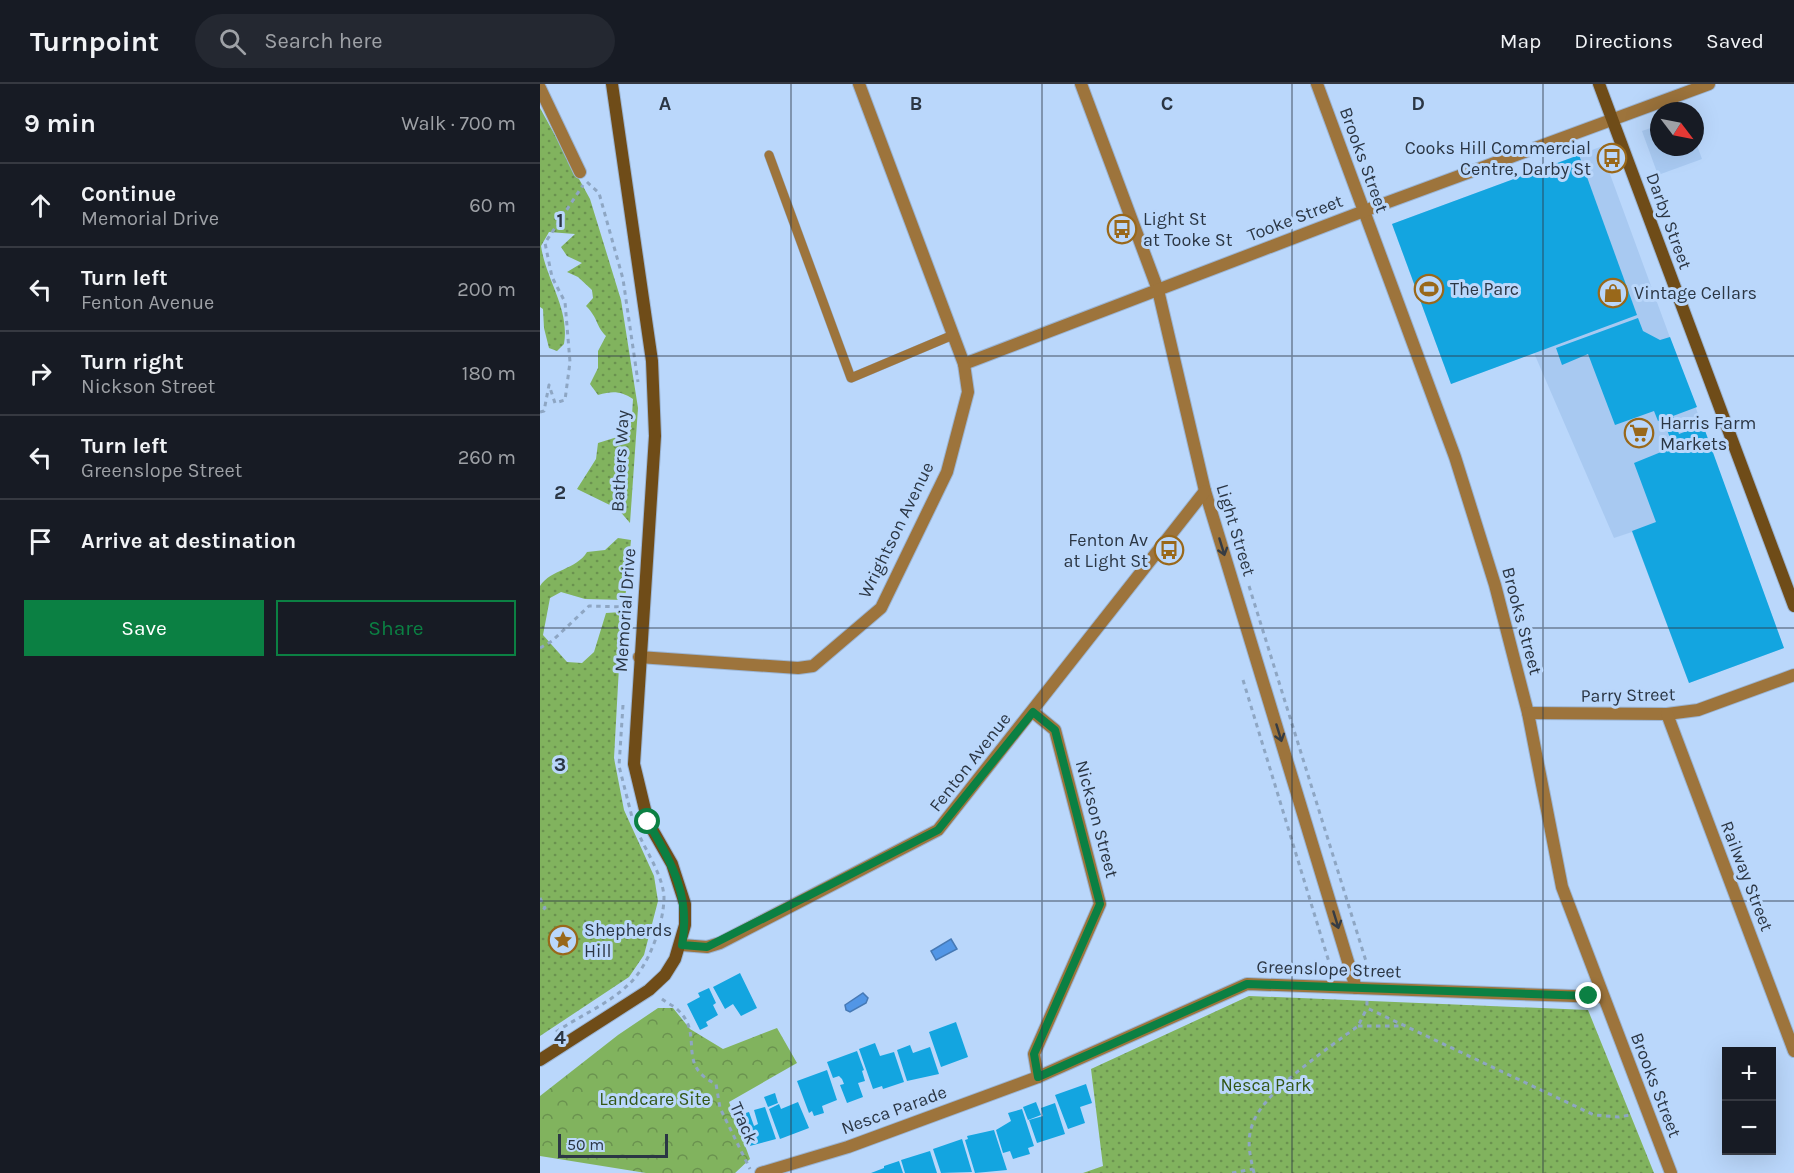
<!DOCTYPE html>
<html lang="en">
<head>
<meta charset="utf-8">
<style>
	body { margin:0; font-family:Karla,sans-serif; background:#242831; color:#f1f3f6 }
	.controls { position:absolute; right:18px; bottom:18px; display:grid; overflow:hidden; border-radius:0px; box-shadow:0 6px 24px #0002 }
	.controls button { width:54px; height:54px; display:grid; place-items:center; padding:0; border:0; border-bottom:2px solid #363941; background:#171b24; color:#f1f3f6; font:30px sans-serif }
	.compass { position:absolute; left:1110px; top:18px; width:54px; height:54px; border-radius:50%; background:#171b24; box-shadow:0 6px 24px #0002; rotate:122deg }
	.scale { position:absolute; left:18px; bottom:15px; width:110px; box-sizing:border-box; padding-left:6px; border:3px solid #2b3644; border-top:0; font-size:16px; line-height:21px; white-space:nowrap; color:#2b3644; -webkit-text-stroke:4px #bad7fb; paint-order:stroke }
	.stop { position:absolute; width:18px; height:18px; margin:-14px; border:4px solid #0b8043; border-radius:50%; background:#fff }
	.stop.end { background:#0b8043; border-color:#fff; box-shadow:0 2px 6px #0008 }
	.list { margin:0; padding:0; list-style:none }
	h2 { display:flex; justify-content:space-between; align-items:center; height:78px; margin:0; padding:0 24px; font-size:26px }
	h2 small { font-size:20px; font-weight:400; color:#9ea1a6 }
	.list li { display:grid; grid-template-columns:39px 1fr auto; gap:18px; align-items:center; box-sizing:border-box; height:84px; padding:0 24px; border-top:2px solid #363941 }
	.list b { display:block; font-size:22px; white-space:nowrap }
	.list p { margin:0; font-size:20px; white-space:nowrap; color:#9ea1a6 }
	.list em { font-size:20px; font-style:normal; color:#9ea1a6 }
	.actions { display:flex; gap:12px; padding:18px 24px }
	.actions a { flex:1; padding:14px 0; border:2px solid #0b8043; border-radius:0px; text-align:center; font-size:21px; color:#0b8043 }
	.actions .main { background:#0b8043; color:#fff }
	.icon { flex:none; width:33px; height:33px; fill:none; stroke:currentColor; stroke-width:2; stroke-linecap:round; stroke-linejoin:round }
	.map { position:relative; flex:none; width:1254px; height:1089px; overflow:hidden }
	header { display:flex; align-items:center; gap:36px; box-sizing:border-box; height:84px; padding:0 30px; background:#171b24; border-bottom:2px solid #363941 }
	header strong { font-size:28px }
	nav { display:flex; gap:33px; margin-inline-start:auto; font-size:21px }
	.search { width:420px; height:54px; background:#242831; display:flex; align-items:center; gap:15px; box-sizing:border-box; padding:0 21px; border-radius:33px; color:#9ea1a6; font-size:22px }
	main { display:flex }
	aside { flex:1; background:#171b24 }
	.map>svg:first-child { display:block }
	.built { fill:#a8c9f1 }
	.grass { fill:url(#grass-dots) }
	.forest { fill:url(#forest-crowns) }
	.water { fill:#5296e6; stroke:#4679b5; stroke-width:1.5 }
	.building { fill:#13a5e0 }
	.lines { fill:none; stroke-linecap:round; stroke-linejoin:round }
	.service-casing { stroke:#9bb4d3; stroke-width:10 }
	.pedestrian-casing { stroke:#9bb4d3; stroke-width:14 }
	.minor-casing { stroke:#9bb4d3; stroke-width:14 }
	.secondary-casing { stroke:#9bb4d3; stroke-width:14 }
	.path { stroke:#8ea6c3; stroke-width:3; stroke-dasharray:4.5 4.5; stroke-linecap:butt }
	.service { stroke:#9d743c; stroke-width:9 }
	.pedestrian { stroke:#9d743c; stroke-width:12 }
	.minor { stroke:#9d743c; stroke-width:12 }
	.secondary { stroke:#6f4c18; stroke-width:12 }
	.oneway { stroke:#363c43 }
	.route { stroke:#0b8043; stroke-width:8 }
	.grid { fill:none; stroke:#2b3644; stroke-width:1.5; stroke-opacity:0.55 }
	.labels { text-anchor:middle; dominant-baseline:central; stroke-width:6; stroke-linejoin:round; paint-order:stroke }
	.poi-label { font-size:18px; fill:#2b3644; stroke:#bad7fb; text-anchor:start }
	.street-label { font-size:18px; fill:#2b3644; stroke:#bad7fb }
	.park-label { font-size:18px; fill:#335615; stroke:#bad7fb }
	.grid-label { font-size:20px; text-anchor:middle; font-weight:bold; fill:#2b3644; stroke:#bad7fb; stroke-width:6; stroke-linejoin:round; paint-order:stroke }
</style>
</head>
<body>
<header>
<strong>Turnpoint</strong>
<div class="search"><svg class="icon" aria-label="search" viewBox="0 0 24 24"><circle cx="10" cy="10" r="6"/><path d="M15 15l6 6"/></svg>Search here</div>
<nav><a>Map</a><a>Directions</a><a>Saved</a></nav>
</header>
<main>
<aside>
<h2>9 min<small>Walk · 700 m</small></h2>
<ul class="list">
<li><svg class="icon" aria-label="ahead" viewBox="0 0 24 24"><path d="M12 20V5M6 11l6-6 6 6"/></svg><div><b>Continue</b><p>Memorial Drive</p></div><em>60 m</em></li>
<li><svg class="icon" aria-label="left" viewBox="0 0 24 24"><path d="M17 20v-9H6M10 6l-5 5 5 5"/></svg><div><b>Turn left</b><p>Fenton Avenue</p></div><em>200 m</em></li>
<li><svg class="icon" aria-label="right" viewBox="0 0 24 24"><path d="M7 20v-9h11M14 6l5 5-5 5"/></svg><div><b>Turn right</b><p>Nickson Street</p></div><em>180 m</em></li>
<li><svg class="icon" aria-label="left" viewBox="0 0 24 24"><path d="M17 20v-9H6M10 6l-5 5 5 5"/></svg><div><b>Turn left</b><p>Greenslope Street</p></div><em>260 m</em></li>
<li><svg class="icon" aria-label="arrive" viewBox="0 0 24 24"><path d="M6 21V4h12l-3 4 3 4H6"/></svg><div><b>Arrive at destination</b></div></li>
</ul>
<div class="actions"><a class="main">Save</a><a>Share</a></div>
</aside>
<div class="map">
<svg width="1254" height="1089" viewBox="0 0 1254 1089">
	<defs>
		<pattern id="grass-dots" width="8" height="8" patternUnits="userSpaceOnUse" patternTransform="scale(1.5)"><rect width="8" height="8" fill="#81b35e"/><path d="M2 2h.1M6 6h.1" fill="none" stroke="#6a924f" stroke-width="1.8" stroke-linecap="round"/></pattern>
		<pattern id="forest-crowns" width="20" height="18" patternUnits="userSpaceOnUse" patternTransform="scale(1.5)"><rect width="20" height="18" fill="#81b35e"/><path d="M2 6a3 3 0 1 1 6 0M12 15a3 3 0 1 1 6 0" fill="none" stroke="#6a924f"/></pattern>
	</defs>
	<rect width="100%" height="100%" fill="#bad7fb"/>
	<!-- built -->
	<g class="built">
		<polygon points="1119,41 1119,63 1155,63 1155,56 1162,75 1118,91 1102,47"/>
		<polygon points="1060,63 1244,564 1149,599 1092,448 1074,454 994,269 911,300 852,140"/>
	</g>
	<!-- grass -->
	<g class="grass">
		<path d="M0,24l50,91 31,101 17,108 -8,115 -12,-14 -41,-20 19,-30 2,-16 29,-9 5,-6 -12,-8 1,-5 11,1 1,-17c-13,-8 -20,-8 -35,-4l-8,-11 8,-16v-17l8,-15c-11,-11 -7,-17 -20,-30l7,-8 -1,-8 -14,-13 -11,-5 15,-9 -15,-7 -6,-9 14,-13 -26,-2 -8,14c5,34 29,63 23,98l-7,7 -8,-3 -5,-20 -1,-19 -3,-2z"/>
		<path d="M78,454l13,2 -6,60 -40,-1 -24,-7 -11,6 -7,37 24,27 15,1 12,-11 12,-39 16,-1 -8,146 10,52 30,66 4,25 -14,54 -15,22 -89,59v-450c11,-17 36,-16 47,-34l18,-2z"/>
		<polygon points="709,912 1048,926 1114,1089 543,1089 563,1082 551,985"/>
	</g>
	<!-- forest -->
	<polygon class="forest" points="118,924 133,924 150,945 183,965 237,944 257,979 189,1018 210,1075 195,1089 106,1089 0,1072 0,1012 78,951"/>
	<!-- water -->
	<g class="water">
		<polygon points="411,855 417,865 396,876 391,867"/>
		<polygon points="323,909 328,914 326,919 310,928 306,926 305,921"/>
	</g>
	<!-- building -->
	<g class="building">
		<polygon points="1039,71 1097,231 911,300 852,140"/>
		<polygon points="1098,234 1103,247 1120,256 1130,253 1157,323 1133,332 1139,350 1163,341 1244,564 1149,599 1092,447 1116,438 1094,379 1126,366 1122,357 1130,354 1123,335 1118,337 1114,327 1075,341 1048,270 1022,281 1016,264"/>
		<polygon points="200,889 217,924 201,932 193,920 185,925 173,903"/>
		<polygon points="169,904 176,919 173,921 178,931 166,938 168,942 160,946 147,920 160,913 158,909"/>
		<polygon points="416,938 428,973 401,983 389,948"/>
		<polygon points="335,959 340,972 354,968 364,998 343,1005 342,1002 333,1005 319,965"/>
		<polygon points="370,961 373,969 390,963 399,990 367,997 357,966"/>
		<polygon points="317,967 324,986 322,987 325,997 318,999 323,1013 307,1019 300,1001 304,1000 302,995 299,992 293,994 287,978"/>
		<polygon points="287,986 297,1016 282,1022 284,1029 274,1032 272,1027 269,1029 257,997"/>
		<polygon points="546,1000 552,1019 540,1023 545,1039 528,1045 515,1011"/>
		<polygon points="235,1009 238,1019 228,1023 224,1013"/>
		<polygon points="258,1018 269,1044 240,1055 229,1025 239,1020 241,1025"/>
		<polygon points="496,1018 501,1031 488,1036 483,1023"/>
		<polygon points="515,1019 525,1050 497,1059 489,1036 503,1032 501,1024"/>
		<polygon points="225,1023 236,1055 206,1063 196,1032 209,1028 214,1042 218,1040 214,1026"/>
		<polygon points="482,1025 494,1062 488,1064 490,1070 473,1075 470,1067 463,1069 456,1046 471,1037 468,1029"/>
		<polygon points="454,1046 467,1086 435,1089 425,1056 428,1055 427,1052"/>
		<polygon points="422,1055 432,1088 401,1089 393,1065"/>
		<polygon points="390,1067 397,1089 365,1089 361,1076"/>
		<polygon points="359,1077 363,1089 331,1089 344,1084 344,1082"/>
	</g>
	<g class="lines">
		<!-- service casing -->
		<g class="service-casing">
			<polyline id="service" points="229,71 311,294 413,251"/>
		</g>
		<!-- pedestrian casing -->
		<g class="pedestrian-casing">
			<polyline id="pedestrian" points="0,4 40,88"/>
		</g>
		<!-- minor casing -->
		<g class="minor-casing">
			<g id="minor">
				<polyline points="541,0 618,206 665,407 816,904"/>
				<polyline points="777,0 915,373 955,501 988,629 1022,803 1131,1089"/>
				<polyline points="424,280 824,127 1169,0"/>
				<polyline points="99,573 258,584 273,582 341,524 407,388 428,308 424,280 319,0"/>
				<polyline points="493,628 515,646 560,820 494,970 498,993"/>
				<polyline points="988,629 1127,630 1158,626 1254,591"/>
				<polyline points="1127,630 1254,967"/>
				<polyline points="142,861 167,863 180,859 398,746 665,407"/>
				<polyline points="221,1089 308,1063 498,993 707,900 1061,913"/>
			</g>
		</g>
		<!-- secondary casing -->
		<g class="secondary-casing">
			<g id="secondary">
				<polyline points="1059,0 1254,522"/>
				<polyline points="0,976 109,906 125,891 135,875 145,841 145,820 132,780 108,738 94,680 115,352 112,277 72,0"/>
			</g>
		</g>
		<!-- path -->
		<g class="path">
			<polyline points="47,98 59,109 83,195 98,298"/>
			<polyline points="0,328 4,327 9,301 15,319 25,316 30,278 25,218 12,193 5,159 43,101"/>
			<polyline points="709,502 830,890"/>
			<polyline points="0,564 12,557 49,522 89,523"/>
			<polyline points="703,596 792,888"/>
			<polyline points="83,621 79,682 92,733"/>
			<polyline points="0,814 5,824 0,828"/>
			<path d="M122,915c5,4 12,7 16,11 27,25 -3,55 38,74l4,24 30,61"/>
			<polyline points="827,917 827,924 1054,1031 1079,1033 1090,1031"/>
			<polyline points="818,942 863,942"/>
			<path d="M16,948c23,-16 53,-28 73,-48 20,-18 35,-61 35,-87 -1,-20 -16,-43 -24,-60"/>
			<polyline points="692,1089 713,1085"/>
			<path d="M714,1089c-4,-17 -8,-33 -1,-50 11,-32 77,-76 105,-97l9,-18"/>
		</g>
		<!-- service -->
		<use href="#service" class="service"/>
		<!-- pedestrian -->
		<use href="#pedestrian" class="pedestrian"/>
		<!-- minor -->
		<use href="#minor" class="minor"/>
		<!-- secondary -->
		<use href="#secondary" class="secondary"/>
	</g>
	<!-- one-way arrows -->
	<defs><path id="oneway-shaft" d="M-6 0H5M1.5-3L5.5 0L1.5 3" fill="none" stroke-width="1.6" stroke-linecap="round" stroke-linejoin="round" transform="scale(1.5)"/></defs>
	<g class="oneway">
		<use href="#oneway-shaft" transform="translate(682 463) rotate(73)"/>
		<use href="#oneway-shaft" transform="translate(739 649) rotate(73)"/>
		<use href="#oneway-shaft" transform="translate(796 836) rotate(73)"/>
	</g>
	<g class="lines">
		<!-- route -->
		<path class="route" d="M108,738c24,42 43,74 34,123l25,2 231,-117 95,-118 22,18 45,174 -66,150 4,23 209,-93 342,12"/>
	</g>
	<!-- grid -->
	<path class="grid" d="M251,0v1089M502,0v1089M752,0v1089M1003,0v1089M0,272h1254M0,544h1254M0,817h1254"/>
	<!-- icons -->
	<defs>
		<g id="bus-ring" transform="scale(1.5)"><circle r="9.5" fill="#bad7fb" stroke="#99681a" stroke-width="1.5"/><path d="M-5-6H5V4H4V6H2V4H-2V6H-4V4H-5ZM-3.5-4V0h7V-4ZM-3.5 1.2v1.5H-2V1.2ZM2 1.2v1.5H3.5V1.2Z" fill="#99681a"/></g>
		<g id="stadium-ring" transform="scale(1.5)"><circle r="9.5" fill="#bad7fb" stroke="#99681a" stroke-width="1.5"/><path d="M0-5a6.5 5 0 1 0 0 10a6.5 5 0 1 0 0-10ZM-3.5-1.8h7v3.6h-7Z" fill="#99681a"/></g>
		<g id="shop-ring" transform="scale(1.5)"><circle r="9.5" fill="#bad7fb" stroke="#99681a" stroke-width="1.5"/><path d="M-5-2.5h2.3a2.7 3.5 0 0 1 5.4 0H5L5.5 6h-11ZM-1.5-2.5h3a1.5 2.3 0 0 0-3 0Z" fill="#99681a"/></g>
		<g id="supermarket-ring" transform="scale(1.5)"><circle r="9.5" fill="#bad7fb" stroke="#99681a" stroke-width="1.5"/><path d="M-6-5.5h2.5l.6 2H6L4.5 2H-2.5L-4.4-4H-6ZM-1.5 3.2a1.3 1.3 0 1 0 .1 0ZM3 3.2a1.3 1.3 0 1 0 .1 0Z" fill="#99681a"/></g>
		<g id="sight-ring" transform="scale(1.5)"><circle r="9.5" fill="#bad7fb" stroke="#99681a" stroke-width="1.5"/><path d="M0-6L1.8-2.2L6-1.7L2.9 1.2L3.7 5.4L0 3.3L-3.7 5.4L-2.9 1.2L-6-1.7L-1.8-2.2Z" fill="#99681a"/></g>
	</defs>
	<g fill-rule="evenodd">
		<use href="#bus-ring" x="1072" y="74"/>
		<use href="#bus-ring" x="582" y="145"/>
		<use href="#stadium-ring" x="889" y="205"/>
		<use href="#shop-ring" x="1073" y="209"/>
		<use href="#supermarket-ring" x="1099" y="349"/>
		<use href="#bus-ring" x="629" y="466"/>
		<use href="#sight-ring" x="23" y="856"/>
	</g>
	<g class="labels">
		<!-- poi labels -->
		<g class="poi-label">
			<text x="1051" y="64" text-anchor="end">Cooks Hill Commercial<tspan x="1051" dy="21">Centre, Darby St</tspan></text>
			<text x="603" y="135">Light St<tspan x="603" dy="21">at Tooke St</tspan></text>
			<text x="910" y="205">The Parc</text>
			<text x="1094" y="209">Vintage Cellars</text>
			<text x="1120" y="339">Harris Farm<tspan x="1120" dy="21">Markets</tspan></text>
			<text x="608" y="456" text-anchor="end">Fenton Av<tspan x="608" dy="21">at Light St</tspan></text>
			<text x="44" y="846">Shepherds<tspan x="44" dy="21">Hill</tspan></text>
		</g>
		<!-- street labels -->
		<g class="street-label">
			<text transform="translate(824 76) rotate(70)">Brooks Street</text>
			<text transform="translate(755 134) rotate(-21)">Tooke Street</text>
			<text transform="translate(1129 137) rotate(70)">Darby Street</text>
			<text transform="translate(80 377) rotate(-87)">Bathers Way</text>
			<text transform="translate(356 446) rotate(-64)">Wrightson Avenue</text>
			<text transform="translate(696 446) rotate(73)">Light Street</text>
			<text transform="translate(85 526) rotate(-86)">Memorial Drive</text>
			<text transform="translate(982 537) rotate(75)">Brooks Street</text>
			<text transform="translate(1088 611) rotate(-1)">Parry Street</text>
			<text transform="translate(430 678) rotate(-52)">Fenton Avenue</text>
			<text transform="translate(557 735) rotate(75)">Nickson Street</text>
			<text transform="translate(1207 792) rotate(69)">Railway Street</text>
			<text transform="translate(789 885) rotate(2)">Greenslope Street</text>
			<text transform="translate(1116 1001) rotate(69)">Brooks Street</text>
			<text transform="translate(354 1026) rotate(-20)">Nesca Parade</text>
			<text transform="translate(204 1039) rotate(66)">Track</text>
		</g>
		<!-- park labels -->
		<g class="park-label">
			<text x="726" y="1001">Nesca Park</text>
			<text x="115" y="1015">Landcare Site</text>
		</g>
	</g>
	<g class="grid-label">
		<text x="125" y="26">A</text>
		<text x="376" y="26">B</text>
		<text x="627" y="26">C</text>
		<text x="878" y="26">D</text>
		<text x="20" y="143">1</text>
		<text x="20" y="415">2</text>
		<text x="20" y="687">3</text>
		<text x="20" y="960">4</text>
	</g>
</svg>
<div class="controls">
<button>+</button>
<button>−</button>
</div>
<svg class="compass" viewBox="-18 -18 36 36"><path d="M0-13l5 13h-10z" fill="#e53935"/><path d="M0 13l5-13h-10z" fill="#9ea1a6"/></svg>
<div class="scale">50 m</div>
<div class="stop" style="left:108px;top:738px"></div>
<div class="stop end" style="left:1049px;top:912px"></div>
</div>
</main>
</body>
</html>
